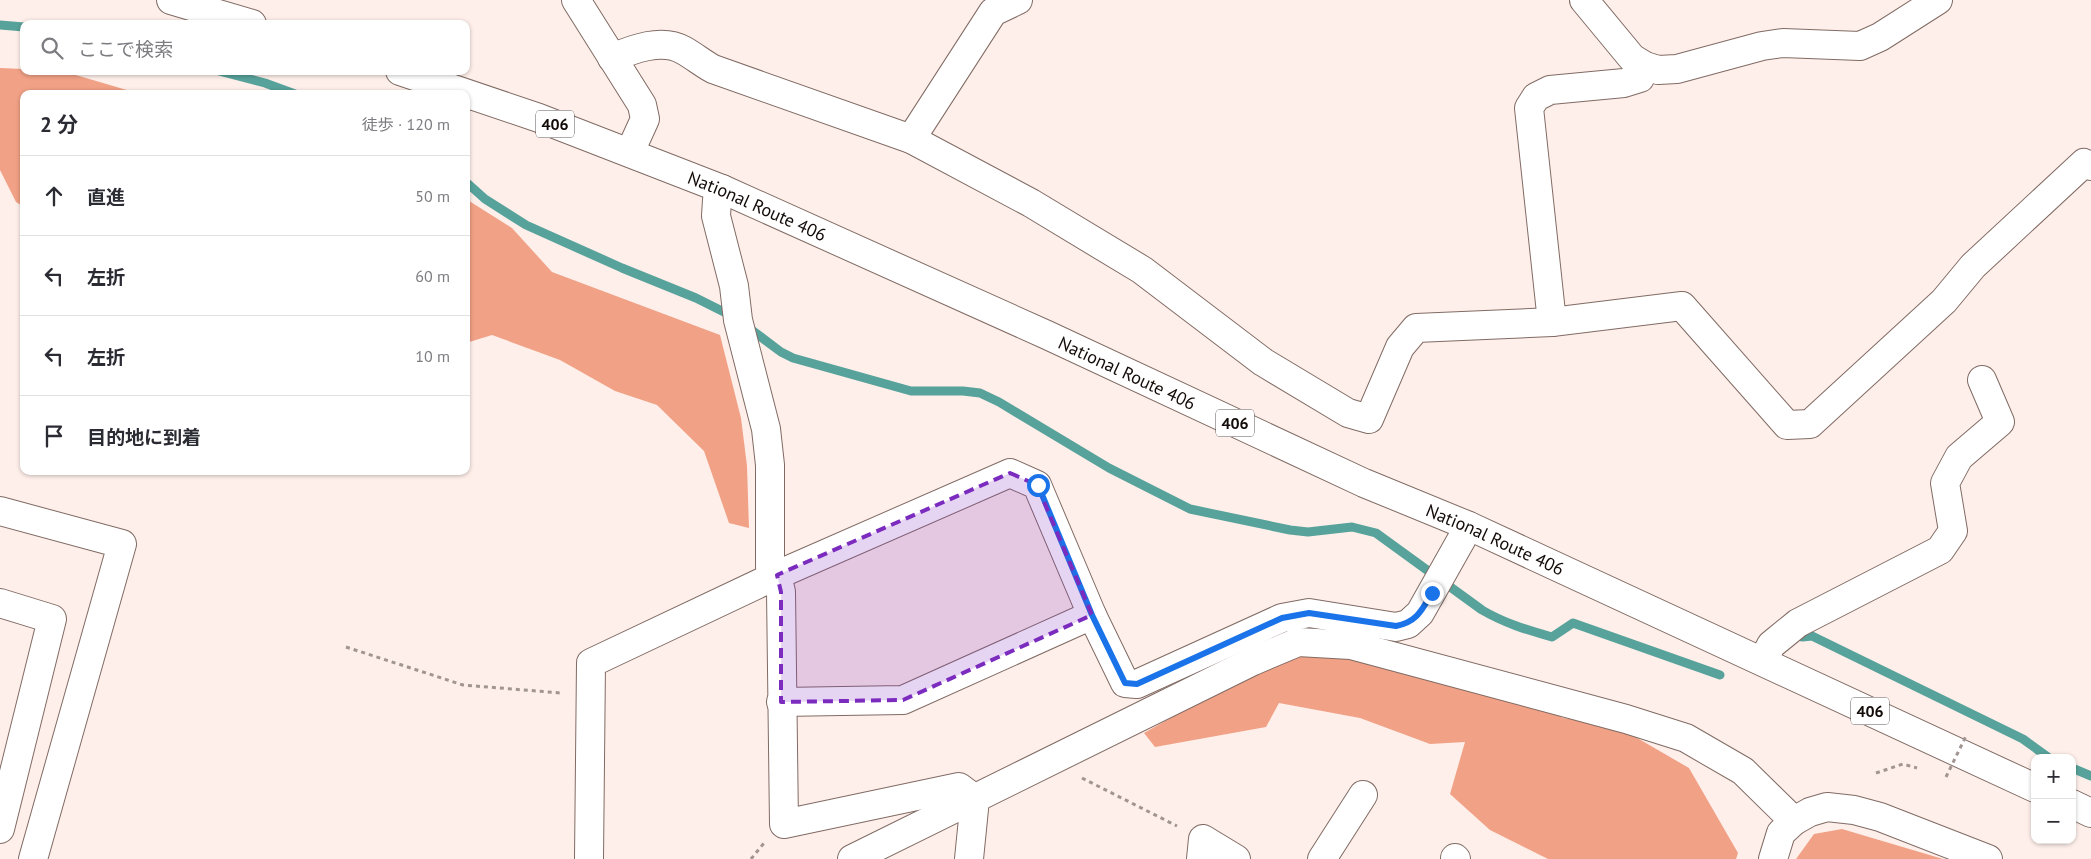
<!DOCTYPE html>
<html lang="ja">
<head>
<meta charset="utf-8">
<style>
	body { margin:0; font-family:"PT Sans","Noto Sans JP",sans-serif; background:#f2f2f3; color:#2b2b33 }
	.controls { position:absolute; right:15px; bottom:15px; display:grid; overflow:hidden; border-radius:10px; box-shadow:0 1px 4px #0004 }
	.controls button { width:45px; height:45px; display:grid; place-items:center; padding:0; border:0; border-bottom:1px solid #e1e1e2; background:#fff; color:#2b2b33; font:25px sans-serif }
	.stop { position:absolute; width:15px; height:15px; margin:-11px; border:4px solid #1a73e8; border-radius:50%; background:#fff }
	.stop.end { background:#1a73e8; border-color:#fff; box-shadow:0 1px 5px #0008 }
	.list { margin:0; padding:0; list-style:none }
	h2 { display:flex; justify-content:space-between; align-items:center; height:65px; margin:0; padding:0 20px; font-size:21px }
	h2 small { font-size:16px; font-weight:400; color:#7c7c81 }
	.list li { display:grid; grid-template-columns:32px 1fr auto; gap:15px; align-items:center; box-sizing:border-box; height:80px; padding:0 20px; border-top:1px solid #e1e1e2 }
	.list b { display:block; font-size:19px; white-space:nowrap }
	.list em { font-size:16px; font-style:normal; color:#7c7c81 }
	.icon { flex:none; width:28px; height:28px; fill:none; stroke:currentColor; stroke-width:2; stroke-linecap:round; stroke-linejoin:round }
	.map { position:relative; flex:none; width:2091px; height:859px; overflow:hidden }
	.search { position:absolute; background:#fff; box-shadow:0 1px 4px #0004; left:20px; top:20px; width:450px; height:55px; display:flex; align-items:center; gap:12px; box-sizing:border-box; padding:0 18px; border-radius:10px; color:#7c7c81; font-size:19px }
	.panel { position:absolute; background:#fff; box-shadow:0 1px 4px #0004; left:20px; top:90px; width:450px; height:385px; border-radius:10px }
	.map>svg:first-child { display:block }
	.forest { fill:#f1a185 }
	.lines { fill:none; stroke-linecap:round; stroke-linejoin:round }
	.stream { stroke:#57a29a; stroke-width:9 }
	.minor-casing { stroke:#816b64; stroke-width:30 }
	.highway-casing { stroke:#816b64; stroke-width:30 }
	.path { stroke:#a19591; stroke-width:3; stroke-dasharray:4 4; stroke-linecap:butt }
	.minor { stroke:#fff; stroke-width:28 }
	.highway { stroke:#fff; stroke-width:28 }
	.path-bridge { stroke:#a19591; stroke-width:3; stroke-dasharray:4 4; stroke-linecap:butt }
	.route { stroke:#1a73e8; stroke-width:6 }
	.marked { fill:#7b2cbf; fill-opacity:0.2; stroke:#7b2cbf; stroke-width:4; stroke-dasharray:10 6; stroke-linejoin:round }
	.labels { text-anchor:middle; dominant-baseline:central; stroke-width:5; stroke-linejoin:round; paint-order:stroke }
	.shield { fill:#fff; stroke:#5a5452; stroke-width:1 }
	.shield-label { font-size:16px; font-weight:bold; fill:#130b08 }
	.street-label { font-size:18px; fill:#130b08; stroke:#fff }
</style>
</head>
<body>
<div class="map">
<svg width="2091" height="859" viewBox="0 0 2091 859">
	<rect width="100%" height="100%" fill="#feefea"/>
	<!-- forest -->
	<g class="forest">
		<polygon points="0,68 24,69 24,71 62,71 137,93 165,94 24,94 24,207 16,202 0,170"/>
		<polygon points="466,199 512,228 552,272 720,335 741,418 747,466 749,528 729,523 704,451 657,405 615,391 560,360 492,335 466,343"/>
		<polygon points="1333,647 1512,688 1563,718 1613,724 1689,768 1738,853 1736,859 1548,859 1490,830 1450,794 1465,742 1430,744 1360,718 1279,703 1266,727 1155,747 1144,733 1281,656"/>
		<polygon points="1842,829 1943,859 1796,859 1814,834"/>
	</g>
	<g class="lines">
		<!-- stream -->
		<g class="stream">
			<polyline points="0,25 24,27"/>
			<polyline points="219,71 265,83 295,94"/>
			<polyline points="466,182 485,199 526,225 622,268 696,298 732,316"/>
			<path d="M745,325l36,27 12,6 118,33h52l17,2 19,9 110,66 81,41 100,21 18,2 44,-5 24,6 106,77c22,13 45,20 70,27l21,-14 147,52"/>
			<polyline points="1802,637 1812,636 2023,739 2049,758"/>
			<polyline points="2072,768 2091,776"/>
		</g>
		<!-- minor casing -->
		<g class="minor-casing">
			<g id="minor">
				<polyline points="576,0 642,105 645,119 630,152"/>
				<polyline points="1584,0 1632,58 1645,66 1658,70 1677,69 1762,46 1783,43 1860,46 1880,37 1938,0"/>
				<path d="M612,58c21,-9 50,-20 71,-8 11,6 19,13 30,19l198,70 120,64 111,67 121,92 85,51 21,6 31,-72 16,-19 136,-6 130,-16 105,119 23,-1 134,-123 29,-35 111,-103 7,3"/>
				<polyline points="911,139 993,12 1018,0"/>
				<polyline points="722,189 717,200 716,216 734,286 738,320 766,429 770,465 770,567 777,575 781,592 784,824 959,787 975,799 969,859"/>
				<polyline points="1552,322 1529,108 1536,97 1550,90 1624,83 1640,78 1645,66"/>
				<polyline points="0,511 122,544 33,859"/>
				<polyline points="0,603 52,619 0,829"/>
				<polyline points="1763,661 1771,645 1798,623 1940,550 1953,531 1945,483 1959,457 2000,422 1982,380"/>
				<polyline points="781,702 903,700 1092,615"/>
				<polyline points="1455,858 1456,859"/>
				<polyline points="589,859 591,663 777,575 1010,473 1037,485 1092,615 1125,683 1137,684 1282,618 1309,613 1396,627 1408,624 1420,613 1469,526"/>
				<polyline points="852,859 1253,661 1298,642 1351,645 1626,719 1686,738 1743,771 1794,821"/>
				<polyline points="1201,859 1203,839 1236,859"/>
				<polyline points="1322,859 1363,795"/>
				<polyline points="1773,859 1781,833 1794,821 1810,812 1827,807 1854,810 1880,817 1988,859"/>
			</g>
		</g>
		<!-- highway casing -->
		<g class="highway-casing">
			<g id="highway">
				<polyline points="171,0 252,24"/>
				<path id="s1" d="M400,71l139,47 183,71 325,146 317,148 105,43 566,262"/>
				<polyline points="2072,804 2091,813"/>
			</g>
		</g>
		<!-- path -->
		<g class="path">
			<polyline points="346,647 463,685 561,693"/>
			<polyline points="1876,773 1903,764 1917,768"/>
			<polyline points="1082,778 1177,826"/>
			<polyline points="751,859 764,843"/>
		</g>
		<!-- minor -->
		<use href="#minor" class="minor"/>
		<!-- highway -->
		<use href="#highway" class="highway"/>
		<!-- path-bridge -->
		<polyline class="path-bridge" points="1946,777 1966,736"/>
	</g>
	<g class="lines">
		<!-- route -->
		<path class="route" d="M1038,485l54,130 33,68 12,1 145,-66 27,-5 87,13c21,-4 26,-16 36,-33"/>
	</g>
	<!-- marked area -->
	<path class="marked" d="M1010,473l27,12 55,130 -189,85 -122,2v-110l-4,-17z"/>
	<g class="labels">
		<!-- shield labels -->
		<g class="shield">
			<rect x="536" y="110.5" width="38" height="27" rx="4"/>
			<rect x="1216" y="409.5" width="38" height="27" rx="4"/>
			<rect x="1851" y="697.5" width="38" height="27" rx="4"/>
		</g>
		<g class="shield-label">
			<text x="555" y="124">406</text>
			<text x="1235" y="423">406</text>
			<text x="1870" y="711">406</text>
		</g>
		<!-- street labels -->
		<g class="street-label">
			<text stroke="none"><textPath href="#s1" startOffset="382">National Route 406</textPath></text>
			<text stroke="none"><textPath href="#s1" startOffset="788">National Route 406</textPath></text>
			<text stroke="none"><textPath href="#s1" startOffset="1192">National Route 406</textPath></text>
		</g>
	</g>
</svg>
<div class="controls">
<button>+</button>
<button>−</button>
</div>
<div class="stop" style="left:1038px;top:485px"></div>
<div class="stop end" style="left:1432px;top:593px"></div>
<div class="search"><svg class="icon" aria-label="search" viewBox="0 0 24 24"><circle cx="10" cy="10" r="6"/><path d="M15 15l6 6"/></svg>ここで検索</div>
<section class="panel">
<h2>2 分<small>徒歩 · 120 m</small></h2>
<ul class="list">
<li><svg class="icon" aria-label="ahead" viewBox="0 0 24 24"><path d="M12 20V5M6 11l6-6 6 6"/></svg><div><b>直進</b></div><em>50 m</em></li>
<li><svg class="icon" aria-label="left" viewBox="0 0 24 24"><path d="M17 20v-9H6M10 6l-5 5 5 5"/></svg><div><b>左折</b></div><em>60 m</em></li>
<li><svg class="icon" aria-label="left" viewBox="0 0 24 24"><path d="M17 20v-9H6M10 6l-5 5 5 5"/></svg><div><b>左折</b></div><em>10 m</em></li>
<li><svg class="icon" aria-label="arrive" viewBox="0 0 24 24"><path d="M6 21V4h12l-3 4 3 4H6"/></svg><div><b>目的地に到着</b></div></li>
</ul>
</section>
</div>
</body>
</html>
